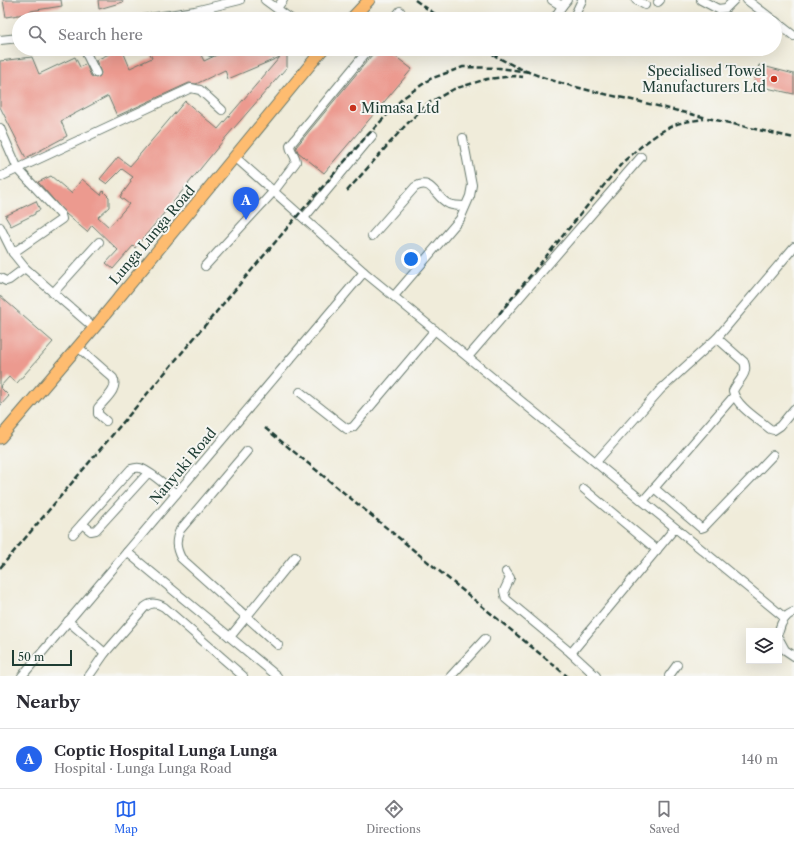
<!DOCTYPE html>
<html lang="en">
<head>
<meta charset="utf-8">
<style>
	body { margin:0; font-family:"Libre Caslon Text",serif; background:#f2f2f3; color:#2b2b33 }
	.controls { position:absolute; right:12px; bottom:12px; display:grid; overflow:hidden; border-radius:0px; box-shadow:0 4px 16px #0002 }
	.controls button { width:36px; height:36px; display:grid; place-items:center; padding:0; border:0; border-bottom:1px solid #e1e1e2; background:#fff; color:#2b2b33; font:20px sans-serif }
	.scale { position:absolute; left:12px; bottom:10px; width:60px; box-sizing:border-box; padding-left:4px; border:2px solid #1f3d34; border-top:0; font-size:11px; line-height:14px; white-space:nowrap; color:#1f3d34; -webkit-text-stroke:3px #f6f6f2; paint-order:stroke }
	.you { position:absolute; left:411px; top:259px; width:14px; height:14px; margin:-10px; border:3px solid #fff; border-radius:50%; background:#1a73e8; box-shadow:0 0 0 6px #1a73e833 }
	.badge { display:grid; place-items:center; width:26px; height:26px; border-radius:50%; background:#2563eb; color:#fff; font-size:13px; font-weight:700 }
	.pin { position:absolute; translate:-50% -33px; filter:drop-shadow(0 1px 2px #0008) }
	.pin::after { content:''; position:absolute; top:21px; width:14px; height:12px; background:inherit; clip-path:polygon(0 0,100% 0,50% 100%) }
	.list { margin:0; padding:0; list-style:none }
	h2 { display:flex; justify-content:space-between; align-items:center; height:52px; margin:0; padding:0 16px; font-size:17px }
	h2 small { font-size:13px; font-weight:400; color:#7c7c81 }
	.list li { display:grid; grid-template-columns:26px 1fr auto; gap:12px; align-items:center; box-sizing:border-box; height:60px; padding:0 16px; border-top:1px solid #e1e1e2 }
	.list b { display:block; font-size:15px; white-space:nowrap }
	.list p { margin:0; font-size:13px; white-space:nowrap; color:#7c7c81 }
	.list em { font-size:13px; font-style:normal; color:#7c7c81 }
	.icon { flex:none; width:22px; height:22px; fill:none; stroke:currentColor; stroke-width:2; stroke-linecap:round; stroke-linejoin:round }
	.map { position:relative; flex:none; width:794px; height:676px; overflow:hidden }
	.search { position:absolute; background:#fff; box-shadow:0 4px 16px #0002; left:12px; right:12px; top:12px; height:44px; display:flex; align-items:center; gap:10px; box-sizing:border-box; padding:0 14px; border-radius:22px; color:#7c7c81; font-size:15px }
	.sheet { height:112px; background:#fff }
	nav { display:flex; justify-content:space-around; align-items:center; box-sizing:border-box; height:56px; border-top:1px solid #e1e1e2; background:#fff; font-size:11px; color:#7c7c81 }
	nav a { display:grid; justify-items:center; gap:2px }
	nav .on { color:#2563eb }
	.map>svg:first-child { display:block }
	.building { fill:#ec9a8f }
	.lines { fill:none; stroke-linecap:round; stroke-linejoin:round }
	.minor-casing { stroke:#687a6e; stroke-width:10 }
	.major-casing { stroke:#687a6e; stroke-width:13 }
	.minor { stroke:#fff; stroke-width:8 }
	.major { stroke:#febc70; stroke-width:11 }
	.rail { stroke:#1f3d34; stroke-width:2.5; stroke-dasharray:6 3; stroke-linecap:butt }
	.poi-dot { fill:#c8321e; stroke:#f6f6f2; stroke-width:1.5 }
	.labels { text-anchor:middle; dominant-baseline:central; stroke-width:4; stroke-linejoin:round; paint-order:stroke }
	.poi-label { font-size:14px; fill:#1f3d34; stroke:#f6f6f2; text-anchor:end }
	.street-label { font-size:14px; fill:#1f3d34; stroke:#f6f6f2 }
</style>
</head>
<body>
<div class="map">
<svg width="794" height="676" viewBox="0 0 794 676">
	<rect width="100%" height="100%" fill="#f6f6f2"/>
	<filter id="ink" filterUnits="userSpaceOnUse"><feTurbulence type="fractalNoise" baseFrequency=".025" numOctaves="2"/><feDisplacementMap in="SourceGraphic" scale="8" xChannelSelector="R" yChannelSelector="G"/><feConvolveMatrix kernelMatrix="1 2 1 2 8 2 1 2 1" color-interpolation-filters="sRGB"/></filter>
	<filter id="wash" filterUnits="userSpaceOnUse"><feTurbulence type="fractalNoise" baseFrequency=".012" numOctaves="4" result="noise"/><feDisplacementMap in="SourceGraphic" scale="16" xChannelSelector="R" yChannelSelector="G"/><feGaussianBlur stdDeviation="0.9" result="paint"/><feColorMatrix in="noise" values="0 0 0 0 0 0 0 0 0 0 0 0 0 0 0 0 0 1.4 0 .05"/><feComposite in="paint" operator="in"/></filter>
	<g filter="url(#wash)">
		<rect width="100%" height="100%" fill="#f0ecda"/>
		<g id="blocks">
			<!-- building -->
			<g class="building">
				<polygon points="3,0 61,0 62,6 30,11 31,13 6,17"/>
				<polygon points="98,0 122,0 123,2 99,9"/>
				<polygon points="120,49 122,49 130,68 152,58 148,49 198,49 204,61 221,53 219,49 284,49 285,51 287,49 287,52 289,53 287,54 287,67 227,136 175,200 135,248 133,246 113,269 106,263 118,250 92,225 87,232 66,214 38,182 51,176 71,193 82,179 101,195 103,191 109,197 109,207 98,217 109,227 129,204 120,197 131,182 130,180 133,177 122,169 107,184 100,179 118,157 130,166 185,101 218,129 280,57 228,79 225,70 196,84 189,83 117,116 108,96 61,121 67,136 26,158 0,107 0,61 32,57 39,74 75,57 80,67 86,64 91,76 96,78 100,76 101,73 96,60"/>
				<polygon points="377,49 386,49 412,69 324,173 298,152 296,147"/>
				<polygon points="759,65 794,74 794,94 753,85"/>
				<polygon points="36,201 40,210 35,212 35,214 11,226 5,216"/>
				<polygon points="0,296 53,342 17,383 9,377 0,387 9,396 0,406"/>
			</g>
		</g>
	</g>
	<g filter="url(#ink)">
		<use href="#blocks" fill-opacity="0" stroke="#687a6e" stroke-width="1"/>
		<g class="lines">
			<!-- minor casing -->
			<g class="minor-casing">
				<g id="minor">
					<polyline points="265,0 291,19"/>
					<polyline points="552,0 562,6 567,0"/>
					<polyline points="636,0 645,5"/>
					<polyline points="701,0 718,9 726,8 734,0"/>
					<polyline points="747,0 772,19"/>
					<polyline points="658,2 660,0"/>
					<polyline points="277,8 283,0"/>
					<polyline points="143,19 195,11 240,0"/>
					<polyline points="394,19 400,11"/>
					<polyline points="554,19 562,6"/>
					<polyline points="573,19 582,0"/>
					<polyline points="775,21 794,36"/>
					<polyline points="0,40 19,38"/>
					<polyline points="84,49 96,73"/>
					<polyline points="210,49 211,52"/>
					<polyline points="0,128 18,169 61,215 62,219 13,253"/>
					<polyline points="235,157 364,272 785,618"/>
					<polyline points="0,177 191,88 200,90 222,110"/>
					<polyline points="304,218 372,136"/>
					<polyline points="0,227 13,253 25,268 94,328"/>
					<path d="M372,236l43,-49c17,-10 20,11 34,17 5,2 12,2 16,2"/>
					<path d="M205,266l69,-75 22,-29c0,-7 -6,-10 -6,-17l79,-96"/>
					<polyline points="0,278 6,281 9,280 25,268"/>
					<polyline points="53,293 99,242"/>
					<polyline points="394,296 460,219 470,196 472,185 463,138"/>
					<path d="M717,338l27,24c5,12 -6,18 -11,29 3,15 25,28 37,38l4,1 6,-4 14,-17"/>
					<path d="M78,347l35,31c6,11 -8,21 -15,30v6l8,7"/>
					<polyline points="468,357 641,157"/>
					<polyline points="300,392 347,429 353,427 435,330"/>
					<path d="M247,451l-67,79c-5,11 -4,18 1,28l97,87"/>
					<polyline points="596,462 661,389 717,338 794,247"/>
					<polyline points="654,488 701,528 704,527 773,455"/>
					<polyline points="584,489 657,550"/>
					<polyline points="643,501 734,396"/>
					<polyline points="82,524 91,531 96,530 148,473"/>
					<path d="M73,534l58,-65c3,-1 6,-2 9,-1 12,4 26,18 36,26"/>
					<polyline points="127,552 277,676"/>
					<polyline points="506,572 510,578 504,591 506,599 571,653 675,528"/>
					<polyline points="68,621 105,653"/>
					<path d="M779,631c2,-9 6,-16 15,-19"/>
					<polyline points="230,637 295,557"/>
					<polyline points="779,639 785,650 794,656"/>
					<polyline points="571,653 596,676"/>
					<polyline points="22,676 364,272"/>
					<path d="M89,676l16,-23 40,-46c7,-5 12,-4 19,0l79,69"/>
					<polyline points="451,676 485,639"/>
					<polyline points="669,676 677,665"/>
				</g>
			</g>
			<!-- major casing -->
			<g class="major-casing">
				<g id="major">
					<polyline points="351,19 369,0"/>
					<polyline points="0,438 94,328 323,49"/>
				</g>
			</g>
			<!-- minor -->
			<use href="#minor" class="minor"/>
			<!-- major -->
			<use href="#major" class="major"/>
			<!-- rail -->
			<g class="rail">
				<polyline points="415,0 442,19"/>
				<path d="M485,49c42,30 102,41 152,52 52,13 105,25 157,37"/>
				<polyline points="347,191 404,127 427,104 454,89 487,79 514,76 523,77"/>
				<path d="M499,314l124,-152c14,-12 28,-25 45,-34 10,-6 24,-7 36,-9"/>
				<polyline points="265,428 567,676"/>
				<polyline points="0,568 299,214 365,138 403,98 430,79 463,67 499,68 530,72"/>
			</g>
		</g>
	</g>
	<!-- markers -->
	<g class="poi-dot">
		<circle cx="774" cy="79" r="4"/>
		<circle cx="353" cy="108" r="4"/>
	</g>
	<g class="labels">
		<!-- poi labels -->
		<g class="poi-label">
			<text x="766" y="71">Specialised Towel<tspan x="766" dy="16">Manufacturers Ltd</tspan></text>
			<text x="361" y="108" text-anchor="start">Mimasa Ltd</text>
		</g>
		<!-- street labels -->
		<g class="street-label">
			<text transform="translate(152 235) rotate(-50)">Lunga Lunga Road</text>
			<text transform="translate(183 466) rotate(-50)">Nanyuki Road</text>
		</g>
	</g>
</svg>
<div class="controls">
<button><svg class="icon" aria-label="layers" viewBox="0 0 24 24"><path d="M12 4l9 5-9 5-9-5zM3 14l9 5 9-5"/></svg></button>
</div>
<div class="scale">50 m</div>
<div class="you"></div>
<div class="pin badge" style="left:246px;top:220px">A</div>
<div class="search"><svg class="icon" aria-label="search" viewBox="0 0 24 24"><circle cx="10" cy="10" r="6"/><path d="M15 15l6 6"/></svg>Search here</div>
</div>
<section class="sheet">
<h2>Nearby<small></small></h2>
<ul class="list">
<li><span class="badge">A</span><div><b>Coptic Hospital Lunga Lunga</b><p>Hospital · Lunga Lunga Road</p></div><em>140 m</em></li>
</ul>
</section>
<nav>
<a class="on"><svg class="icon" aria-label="map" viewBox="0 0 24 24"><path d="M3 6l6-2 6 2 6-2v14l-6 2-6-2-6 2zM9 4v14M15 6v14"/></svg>Map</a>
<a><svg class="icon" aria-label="directions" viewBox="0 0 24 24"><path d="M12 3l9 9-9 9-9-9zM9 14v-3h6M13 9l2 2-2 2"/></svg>Directions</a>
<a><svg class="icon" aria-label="saved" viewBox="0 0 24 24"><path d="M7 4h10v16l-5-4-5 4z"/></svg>Saved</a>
</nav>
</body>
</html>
